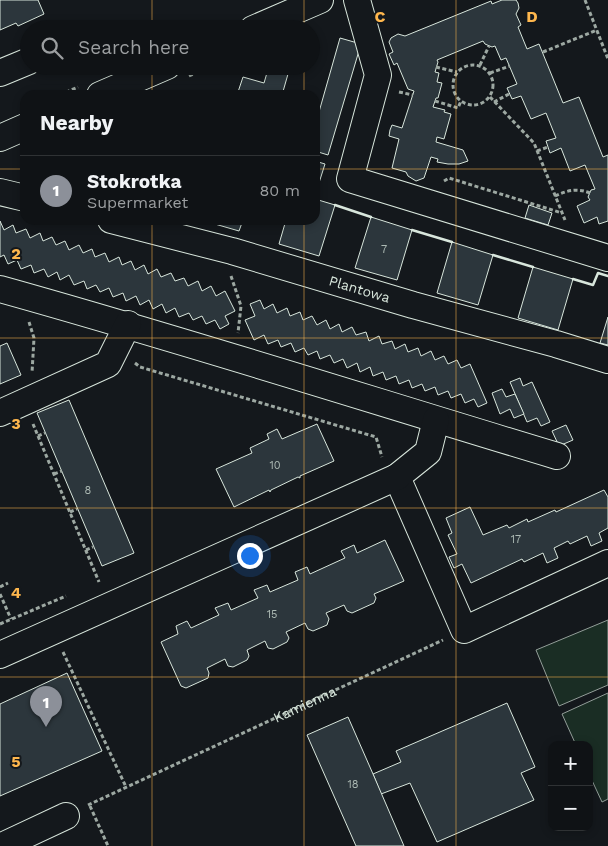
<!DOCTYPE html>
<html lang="en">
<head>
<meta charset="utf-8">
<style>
	body { margin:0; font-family:"Work Sans",sans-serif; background:#1d2022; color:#f1f3f6 }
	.controls { position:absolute; right:15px; bottom:15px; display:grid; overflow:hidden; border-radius:10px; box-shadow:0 2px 8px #0003 }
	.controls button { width:45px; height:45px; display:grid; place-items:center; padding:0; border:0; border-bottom:1px solid #2f3234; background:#0f1215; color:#f1f3f6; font:25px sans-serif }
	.you { position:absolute; left:249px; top:555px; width:18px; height:18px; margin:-12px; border:4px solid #fff; border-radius:50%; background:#1a73e8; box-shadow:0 0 0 8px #1a73e833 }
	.badge { display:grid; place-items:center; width:32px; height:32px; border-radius:50%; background:#8c9099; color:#fff; font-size:16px; font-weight:700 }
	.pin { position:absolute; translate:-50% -41px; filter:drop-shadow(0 1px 2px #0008) }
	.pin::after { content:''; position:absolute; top:26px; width:18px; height:15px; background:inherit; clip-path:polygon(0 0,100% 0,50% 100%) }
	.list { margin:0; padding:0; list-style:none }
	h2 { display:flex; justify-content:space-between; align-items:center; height:65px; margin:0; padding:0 20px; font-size:21px }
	h2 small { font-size:16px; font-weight:400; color:#9b9ea0 }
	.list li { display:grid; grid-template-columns:32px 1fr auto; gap:15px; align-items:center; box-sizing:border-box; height:70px; padding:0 20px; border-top:1px solid #2f3234 }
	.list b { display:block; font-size:19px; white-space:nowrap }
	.list p { margin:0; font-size:16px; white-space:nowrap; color:#9b9ea0 }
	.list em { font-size:16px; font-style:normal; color:#9b9ea0 }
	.icon { flex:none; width:28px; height:28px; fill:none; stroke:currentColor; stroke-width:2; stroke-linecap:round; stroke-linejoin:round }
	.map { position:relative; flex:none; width:608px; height:846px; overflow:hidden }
	.search { position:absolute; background:#0f1215; box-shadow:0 2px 8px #0003; left:20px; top:20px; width:300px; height:55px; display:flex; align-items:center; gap:12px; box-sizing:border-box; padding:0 18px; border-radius:28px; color:#9b9ea0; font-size:19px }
	.panel { position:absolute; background:#0f1215; box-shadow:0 2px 8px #0003; left:20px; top:90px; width:300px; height:135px; border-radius:15px }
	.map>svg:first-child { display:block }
	.green { fill:#1a2d24; stroke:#939e99 }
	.building { fill:#2c363c; stroke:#d8e6dc }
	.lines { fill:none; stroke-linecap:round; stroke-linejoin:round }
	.minor-casing { stroke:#d8e6dc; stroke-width:28 }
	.path { stroke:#9da8a2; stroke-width:3; stroke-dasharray:4 2.5; stroke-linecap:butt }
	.minor { stroke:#14181c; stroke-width:26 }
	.wall { stroke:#d8e6dc; stroke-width:2.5 }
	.grid { fill:none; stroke:#ffb74d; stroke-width:1; stroke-opacity:0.55 }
	.labels { text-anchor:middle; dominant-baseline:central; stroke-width:4; stroke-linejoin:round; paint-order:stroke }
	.number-label { font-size:11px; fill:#adbab4 }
	.street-label { font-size:14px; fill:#d8e6dc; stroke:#14181c }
	.grid-label { font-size:16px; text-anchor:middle; font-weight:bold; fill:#ffb74d; stroke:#14181c; stroke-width:4; stroke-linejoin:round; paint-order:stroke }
</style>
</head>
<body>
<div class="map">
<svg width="608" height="846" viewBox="0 0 608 846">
	<rect width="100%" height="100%" fill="#14181c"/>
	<!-- green -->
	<g class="green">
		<polygon points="608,620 608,685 559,706 536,650"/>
		<polygon points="608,693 608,799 602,802 589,774 589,745 576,745 562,714"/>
	</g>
	<!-- building -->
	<g class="building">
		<polygon points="0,0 38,0 44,14 18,26 16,23 0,30"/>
		<polygon points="502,0 516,0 518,3 519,8 516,14 521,25 518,27 527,49 539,44 563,103 579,97 603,157 608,155 608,221 599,224 597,217 584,223 577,206 590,200 588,197 591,190 595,189 585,165 570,171 561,148 550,153 546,141 556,138 546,113 531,119 521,96 512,99 507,88 517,84 506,58 501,60 495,46 492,47 485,44 483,41 437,60 438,62 435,72 439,73 437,82 442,83 438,98 436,98 433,107 445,110 444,112 451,114 444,139 437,137 436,142 463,150 468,161 459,164 448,164 437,162 438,159 431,157 424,178 416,181 408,176 406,172 392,168 399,139 389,136 390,130 392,125 402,128 414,91 408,89 397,63 394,65 389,54 393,52 389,42 391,38 398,34 405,36 491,1 492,4"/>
		<polygon points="340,38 361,44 328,155 315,151 315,126"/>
		<polygon points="269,66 290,67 282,95 237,95 243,77 264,83"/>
		<polygon points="315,161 325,164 318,186 315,185"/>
		<polygon points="315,199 335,205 319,256 279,244 286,220 315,220"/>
		<polygon points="529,205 552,213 548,225 525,218"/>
		<polygon points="371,217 412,230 397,280 355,268"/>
		<polygon points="201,220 243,220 239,231"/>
		<polygon points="0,221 4,230 13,225 16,233 26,229 30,238 40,233 43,241 52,237 56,245 65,241 69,250 79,245 83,253 92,249 95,257 105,253 109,262 119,257 122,265 131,261 135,270 144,265 148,274 157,269 161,277 171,273 175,281 184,278 188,286 198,281 202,291 211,286 216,296 225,291 235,311 225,316 229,324 220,329 215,320 206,324 202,316 193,320 189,313 179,317 175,308 166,313 162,304 153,309 149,300 140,305 136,296 126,301 123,293 113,297 109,288 100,292 96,285 87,289 84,281 74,285 69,275 60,280 57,272 48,277 44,269 34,273 31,265 21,269 17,260 8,264 4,255 0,257"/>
		<polygon points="452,242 493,255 478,305 437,293"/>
		<polygon points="533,267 573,279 558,330 518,318"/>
		<polygon points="260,300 264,309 273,304 277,313 287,308 290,316 300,312 303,320 312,316 317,325 326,320 330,329 339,324 342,332 352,327 356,335 366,332 369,341 379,336 382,344 392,341 395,349 405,344 408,352 418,348 421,356 431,351 435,360 444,356 448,364 457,360 461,368 470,364 487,403 478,407 474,399 465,403 461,394 451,398 448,391 438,395 435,387 425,391 422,384 412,388 409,380 399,384 396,376 386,380 383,372 373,376 370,367 360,372 357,363 347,368 343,359 334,363 330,355 320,359 317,351 308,355 304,348 295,352 291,343 281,347 278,340 268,344 264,335 254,340 245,320 255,316 250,304"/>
		<polygon points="608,317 608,345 600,343"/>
		<polygon points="7,343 21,375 0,384 0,346"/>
		<polygon points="520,378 523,386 532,382 550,422 541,426 537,418 527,422 510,382"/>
		<polygon points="502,389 506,397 515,394 524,414 514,418 510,409 500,414 492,393"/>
		<polygon points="69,400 134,553 102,566 37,413"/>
		<polygon points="317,424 334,461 300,476 300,478 298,477 271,490 270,492 269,490 234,507 216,469 252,453 250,448 269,439 267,434 277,429 282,439"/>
		<polygon points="566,425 573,440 559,446 552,431"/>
		<polygon points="604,490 608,497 608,528 599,533 602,541 591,546 587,536 570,544 568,541 554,548 558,558 547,563 543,553 524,562 522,559 471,583 462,564 454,568 449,557 457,554 448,535 452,533 446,518 470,507 483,535 507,525 509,528 527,519 528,522 555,510 556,512"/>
		<polygon points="385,540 404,581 374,594 376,598 374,603 352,613 347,611 344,605 326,613 329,619 327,625 313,631 308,629 305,623 286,632 289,638 287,642 273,649 268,648 265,641 247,650 249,656 247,660 233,667 228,666 225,659 207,668 209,673 208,678 186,688 181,686 161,642 178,634 176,626 187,621 191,628 219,615 215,608 228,603 231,610 258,598 254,590 267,585 270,592 298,580 295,572 307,567 310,574 345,558 341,551 354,545 357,553"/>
		<polygon points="67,673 102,751 0,796 0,704"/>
		<polygon points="507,703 535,767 521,773 534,800 437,842 410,783 381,794 373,774 401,762 396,751"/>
		<polygon points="348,717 373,774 404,846 356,846 307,735"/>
	</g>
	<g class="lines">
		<!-- minor casing -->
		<g class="minor-casing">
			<g id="minor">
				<polyline points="357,0 378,75 350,179 608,258"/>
				<polyline points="253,29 320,0"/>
				<polyline points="0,73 29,61"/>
				<polyline points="100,95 167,66"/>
				<polyline points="0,138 25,127"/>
				<polyline points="0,192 25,198"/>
				<path id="s2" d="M111,220l121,31 181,54 143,39 52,16"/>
				<path d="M0,289c187,52 371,111 557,167"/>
				<polyline points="0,413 108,364 128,324"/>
				<polyline points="397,477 464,630 608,563"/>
				<polyline points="0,655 397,477 428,452 436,420"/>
				<polyline points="2,846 66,816"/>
			</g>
		</g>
		<!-- path -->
		<g class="path">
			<polyline points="585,0 608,59"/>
			<polyline points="54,29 56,28"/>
			<polyline points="215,29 231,22"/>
			<polyline points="543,52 597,30"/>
			<circle cx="473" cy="85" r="20"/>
			<polyline points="480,65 489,46"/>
			<polyline points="436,67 457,72"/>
			<polyline points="490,73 510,66"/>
			<polyline points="189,76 211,66"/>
			<polyline points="399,92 413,95"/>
			<polyline points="60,95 78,87"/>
			<polyline points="490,97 534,143 565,220"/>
			<polyline points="435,101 458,108 461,101"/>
			<polyline points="494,102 509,94"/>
			<polyline points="537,151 548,147"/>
			<polyline points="444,181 449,178 562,213"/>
			<path d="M555,196c13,-6 22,-8 35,-3"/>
			<polyline points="231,276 241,306 238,333"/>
			<polyline points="29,322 34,338 32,373"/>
			<polyline points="135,363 140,367 376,437 382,457"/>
			<polyline points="33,424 99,582"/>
			<polyline points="38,436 45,433"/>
			<polyline points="54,474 62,471"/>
			<polyline points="70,512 77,509"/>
			<polyline points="86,550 93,547"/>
			<polyline points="0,587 8,583"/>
			<polyline points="0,594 11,619"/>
			<polyline points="0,624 66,596"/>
			<polyline points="63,652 126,787"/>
			<path id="s1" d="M88,805l355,-165"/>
			<polyline points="90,806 108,846"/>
		</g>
		<!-- minor -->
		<use href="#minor" class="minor"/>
		<!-- wall -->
		<g class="wall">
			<polyline points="335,205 371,217"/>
			<polyline points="412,230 452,242"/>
			<polyline points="493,255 533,267"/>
			<polyline points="573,279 593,285 598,273 608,276"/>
		</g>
	</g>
	<!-- grid -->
	<path class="grid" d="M152,0v29M304,0v29M456,0v846M152,66v29M304,66v29M0,169h25M315,169h293M152,220v626M304,220v626M0,338h608M0,508h608M0,677h608"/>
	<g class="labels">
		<!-- number labels -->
		<g class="number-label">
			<text x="384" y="249">7</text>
			<text x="275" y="465">10</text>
			<text x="88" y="490">8</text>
			<text x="516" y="539">17</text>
			<text x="272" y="614">15</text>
			<text x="353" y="784">18</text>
		</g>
		<!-- street labels -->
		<g class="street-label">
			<text stroke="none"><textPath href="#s2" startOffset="258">Plantowa</textPath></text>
			<text stroke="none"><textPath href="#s1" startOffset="239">Kamienna</textPath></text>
		</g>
	</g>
	<g class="grid-label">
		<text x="380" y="22">C</text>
		<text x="532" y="22">D</text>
		<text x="16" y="259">2</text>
		<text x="16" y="429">3</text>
		<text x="16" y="598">4</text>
		<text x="16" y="767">5</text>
	</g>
</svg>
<div class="controls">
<button>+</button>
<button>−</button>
</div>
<div class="you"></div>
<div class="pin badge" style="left:46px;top:727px">1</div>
<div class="search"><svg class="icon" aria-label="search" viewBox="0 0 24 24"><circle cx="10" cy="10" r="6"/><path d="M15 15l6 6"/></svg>Search here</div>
<section class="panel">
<h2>Nearby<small></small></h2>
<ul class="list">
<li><span class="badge">1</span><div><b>Stokrotka</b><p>Supermarket</p></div><em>80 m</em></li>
</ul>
</section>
</div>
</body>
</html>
